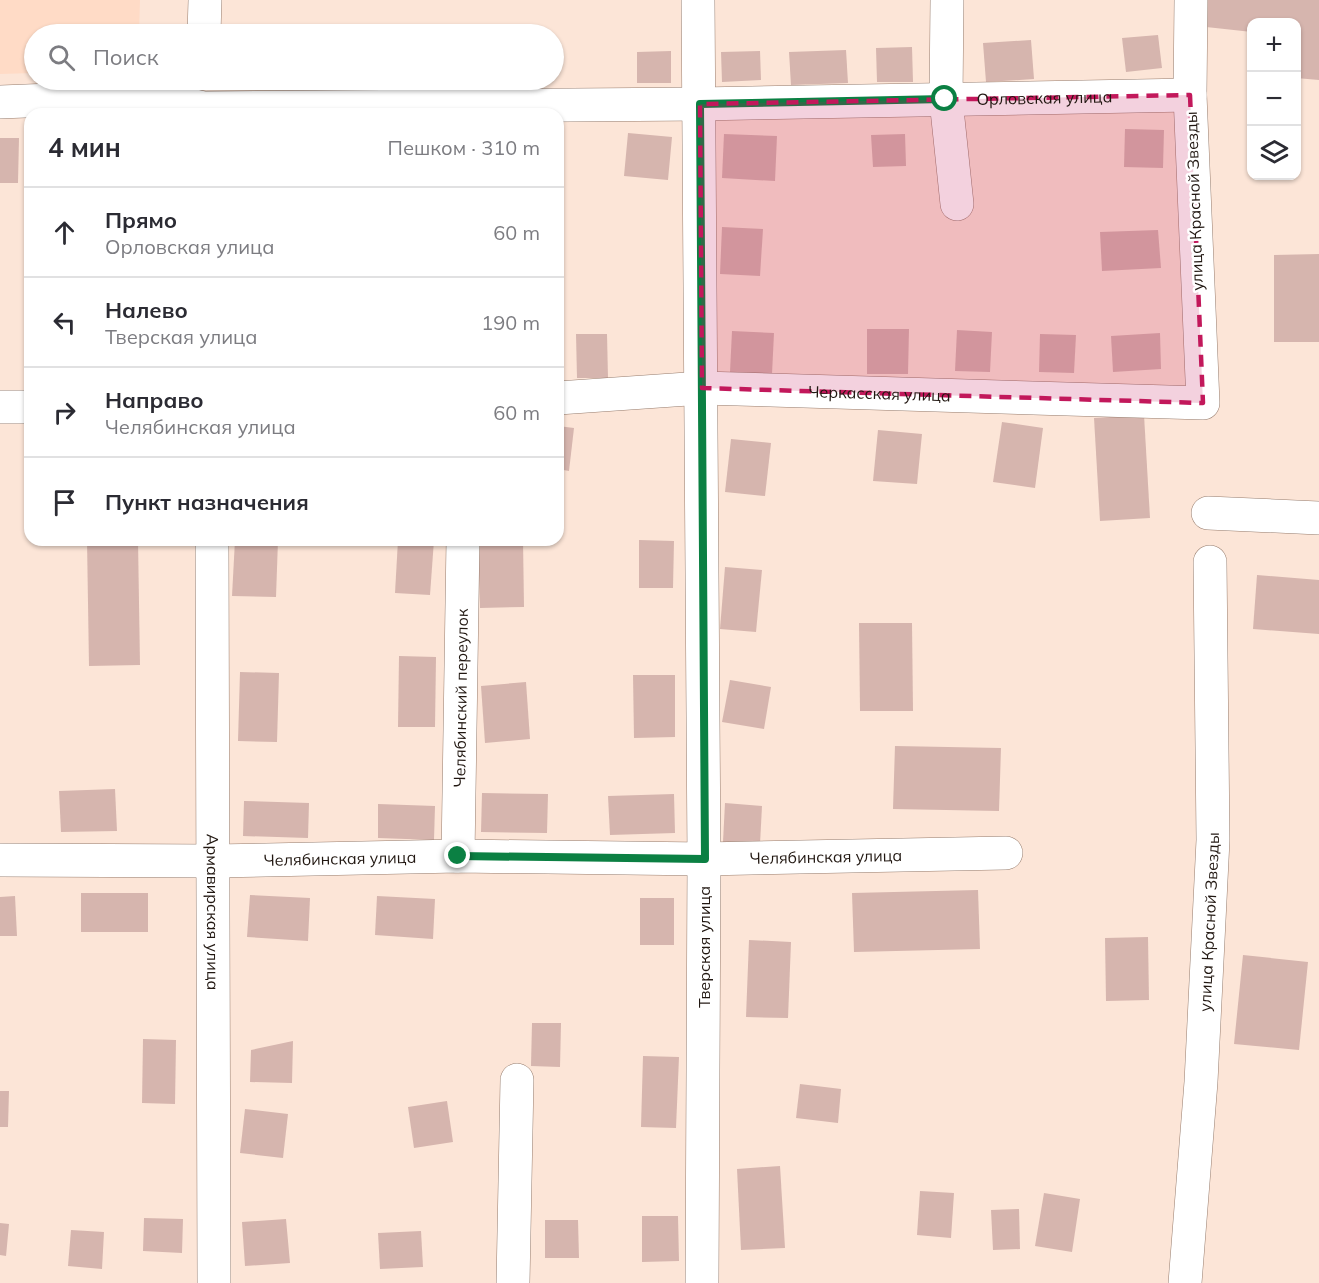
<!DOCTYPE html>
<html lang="ru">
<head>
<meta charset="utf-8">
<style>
	body { margin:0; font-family:Mulish,sans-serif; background:#f7f7f7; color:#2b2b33 }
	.controls { position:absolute; right:18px; top:18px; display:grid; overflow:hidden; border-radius:12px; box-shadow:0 2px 4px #0004 }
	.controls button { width:54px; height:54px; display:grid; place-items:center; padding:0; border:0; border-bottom:2px solid #e1e1e2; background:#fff; color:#2b2b33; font:30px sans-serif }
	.stop { position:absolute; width:18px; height:18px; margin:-14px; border:4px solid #0b8043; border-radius:50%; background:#fff }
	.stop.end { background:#0b8043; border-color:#fff; box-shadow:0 2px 6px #0008 }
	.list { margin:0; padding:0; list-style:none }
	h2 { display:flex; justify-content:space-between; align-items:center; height:78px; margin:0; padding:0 24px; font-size:26px }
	h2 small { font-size:20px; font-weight:400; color:#7c7c81 }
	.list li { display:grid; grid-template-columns:39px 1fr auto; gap:18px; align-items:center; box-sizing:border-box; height:90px; padding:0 24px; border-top:2px solid #e1e1e2 }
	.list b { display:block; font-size:22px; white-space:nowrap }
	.list p { margin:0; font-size:20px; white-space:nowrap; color:#7c7c81 }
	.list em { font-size:20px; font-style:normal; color:#7c7c81 }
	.icon { flex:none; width:33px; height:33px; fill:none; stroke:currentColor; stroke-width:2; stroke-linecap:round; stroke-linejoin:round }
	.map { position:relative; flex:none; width:1319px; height:1283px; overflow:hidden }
	.search { position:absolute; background:#fff; box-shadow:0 2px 4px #0004; left:24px; top:24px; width:540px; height:66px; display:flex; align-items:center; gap:15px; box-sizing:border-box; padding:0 21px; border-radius:33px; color:#7c7c81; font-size:22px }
	.panel { position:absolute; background:#fff; box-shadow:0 2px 4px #0004; left:24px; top:108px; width:540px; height:438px; border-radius:18px }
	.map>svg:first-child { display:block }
	.built { fill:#ffdbc6 }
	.building { fill:#d6b5ae }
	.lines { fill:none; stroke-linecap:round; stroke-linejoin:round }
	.minor-casing { stroke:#977d6e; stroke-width:34 }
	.minor { stroke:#fff; stroke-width:33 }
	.route { stroke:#0b8043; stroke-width:8 }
	.marked { fill:#c2185b; fill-opacity:0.2; stroke:#c2185b; stroke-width:4.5; stroke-dasharray:12 8; stroke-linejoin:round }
	.labels { text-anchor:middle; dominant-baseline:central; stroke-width:5; stroke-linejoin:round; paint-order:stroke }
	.street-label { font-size:16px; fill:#211711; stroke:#fff }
</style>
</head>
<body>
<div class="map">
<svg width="1319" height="1283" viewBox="0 0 1319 1283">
	<rect width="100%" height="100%" fill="#fce5d7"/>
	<!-- built -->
	<polygon class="built" points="0,0 140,0 139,34 34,34 34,73 0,74"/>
	<!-- building -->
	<g class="building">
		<polygon points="1200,0 1319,0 1319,80 1296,78 1296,22 1252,22 1252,32 1197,26"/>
		<polygon points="1158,35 1162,68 1126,72 1122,38"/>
		<polygon points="1031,40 1034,79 986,82 983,43"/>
		<polygon points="912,47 913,82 877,82 876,48"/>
		<polygon points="846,50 848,83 791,85 789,52"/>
		<polygon points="671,51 671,83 637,83 637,52"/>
		<polygon points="760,51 761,80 722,82 721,52"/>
		<rect x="483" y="80" width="41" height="7"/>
		<polygon points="1125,129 1164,130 1163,168 1124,167"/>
		<polygon points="628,133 672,137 668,180 624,176"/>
		<polygon points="724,134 777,136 775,181 722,178"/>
		<polygon points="905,134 906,166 873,167 871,135"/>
		<polygon points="0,138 19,138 18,183 0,183"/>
		<polygon points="722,227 763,229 760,276 720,274"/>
		<polygon points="1158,230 1161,268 1102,271 1100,232"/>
		<polygon points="1319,254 1319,342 1274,342 1274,255"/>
		<polygon points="867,329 909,329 908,374 867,374"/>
		<polygon points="957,330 992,332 990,372 955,371"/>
		<polygon points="732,331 774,333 772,374 730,372"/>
		<polygon points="1160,333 1161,369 1113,372 1111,336"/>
		<polygon points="576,334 607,334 608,378 577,378"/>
		<polygon points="1040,334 1076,335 1074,373 1039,372"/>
		<polygon points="1144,415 1150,518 1100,521 1094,418"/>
		<polygon points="1002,422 1043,428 1035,488 993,482"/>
		<polygon points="558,426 574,428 569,471 558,469"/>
		<polygon points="878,430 922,434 917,484 873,481"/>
		<polygon points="731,439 771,443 765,496 725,492"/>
		<polygon points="87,540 138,540 140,665 89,666"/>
		<polygon points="235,540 278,540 276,597 232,596"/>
		<polygon points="398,540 434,540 430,595 395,593"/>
		<polygon points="478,540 523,540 524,607 480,608"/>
		<polygon points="639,540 674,541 673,588 639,588"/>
		<polygon points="725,567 762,570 756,632 720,629"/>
		<polygon points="1257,575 1319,580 1319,634 1253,629"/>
		<polygon points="859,623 912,623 913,711 860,711"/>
		<polygon points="399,656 436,657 435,727 398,727"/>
		<polygon points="240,672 279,673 277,742 238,741"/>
		<polygon points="633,675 675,675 675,737 634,738"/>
		<polygon points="730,680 771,687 764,729 722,722"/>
		<polygon points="526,682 530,739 485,743 481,686"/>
		<polygon points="895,746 1001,748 999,811 893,809"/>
		<polygon points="115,789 117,831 61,832 59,791"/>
		<polygon points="482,793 548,794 547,833 481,832"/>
		<polygon points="674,794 675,833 610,835 608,796"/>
		<polygon points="244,801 309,803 308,838 243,836"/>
		<polygon points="725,803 762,806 760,844 723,842"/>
		<polygon points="378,804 435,806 434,840 378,838"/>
		<polygon points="978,890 980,949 854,952 852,893"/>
		<rect x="81" y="893" width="67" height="39"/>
		<polygon points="250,895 310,898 308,941 247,937"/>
		<polygon points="15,896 17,936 0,936 0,897"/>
		<polygon points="377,896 435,899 433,939 375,935"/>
		<rect x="640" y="898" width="34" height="47"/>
		<polygon points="1148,937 1149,1000 1106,1001 1105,938"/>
		<polygon points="749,940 791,942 788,1018 746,1017"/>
		<polygon points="1243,955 1308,962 1299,1050 1234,1044"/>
		<polygon points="532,1023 561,1023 560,1067 531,1066"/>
		<polygon points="143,1039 176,1040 175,1104 142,1103"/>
		<polygon points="293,1041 292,1083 250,1082 251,1050"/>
		<polygon points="643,1056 679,1057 676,1128 641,1127"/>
		<polygon points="800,1084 841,1089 838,1123 796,1118"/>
		<polygon points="0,1091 9,1091 8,1127 0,1127"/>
		<polygon points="447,1101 453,1142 414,1148 408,1107"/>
		<polygon points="245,1109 288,1114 283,1158 240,1153"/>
		<polygon points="780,1166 785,1248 741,1250 737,1169"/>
		<polygon points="920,1191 954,1193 951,1238 917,1235"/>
		<polygon points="1044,1193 1080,1199 1072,1252 1035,1246"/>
		<polygon points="1019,1209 1020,1249 993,1250 991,1210"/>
		<polygon points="642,1216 678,1216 679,1261 642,1262"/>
		<polygon points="144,1218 183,1219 182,1253 143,1251"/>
		<polygon points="286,1219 290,1263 245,1266 242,1222"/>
		<polygon points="545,1220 578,1220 579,1258 545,1258"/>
		<polygon points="0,1223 9,1224 6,1256 0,1255"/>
		<polygon points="71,1230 104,1232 102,1269 68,1266"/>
		<polygon points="421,1231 423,1267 380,1269 378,1233"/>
	</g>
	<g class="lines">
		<!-- minor casing -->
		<g class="minor-casing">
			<g id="minor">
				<polyline points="698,0 704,859 702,1283"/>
				<polyline points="947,0 946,100 957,204"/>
				<polyline points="204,34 205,0"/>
				<path id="s1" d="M0,102l152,-6 52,12 496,-4 490,-9"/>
				<path id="s2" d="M558,398l144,-10 501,15 -13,-308 1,-95"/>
				<polyline points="0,407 30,407"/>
				<polyline points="1208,513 1319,518"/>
				<path id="s3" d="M212,540l2,743"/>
				<path id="s4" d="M458,856l5,-316"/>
				<path id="s5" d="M0,860l214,1 244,-5 246,3 302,-6"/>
				<polyline points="513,1283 517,1080"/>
				<path id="s6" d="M1185,1283l16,-201 12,-242 -3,-278"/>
			</g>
		</g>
		<!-- minor -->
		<use href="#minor" class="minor"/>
	</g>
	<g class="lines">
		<!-- route -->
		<polyline class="route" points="458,856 705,859 700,104 945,99"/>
	</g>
	<!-- marked area -->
	<path class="marked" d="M1190,95l13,308 -501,-15 -2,-284z"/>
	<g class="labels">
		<!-- street labels -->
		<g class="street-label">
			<text stroke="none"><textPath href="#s1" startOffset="1046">Орловская улица</textPath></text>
			<text transform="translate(1194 201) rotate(-92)">улица Красной Звезды</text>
			<text stroke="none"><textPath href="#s2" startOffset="322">Черкасская улица</textPath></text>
			<text stroke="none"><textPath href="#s4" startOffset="158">Челябинский переулок</textPath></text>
			<text stroke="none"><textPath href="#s5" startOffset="826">Челябинская улица</textPath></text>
			<text stroke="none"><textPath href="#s5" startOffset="340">Челябинская улица</textPath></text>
			<text stroke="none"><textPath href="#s3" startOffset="372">Армавирская улица</textPath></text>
			<text stroke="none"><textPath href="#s6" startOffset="362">улица Красной Звезды</textPath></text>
			<text transform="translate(704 947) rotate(-90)">Тверская улица</text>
		</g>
	</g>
</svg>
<div class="controls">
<button>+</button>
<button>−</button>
<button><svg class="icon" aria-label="layers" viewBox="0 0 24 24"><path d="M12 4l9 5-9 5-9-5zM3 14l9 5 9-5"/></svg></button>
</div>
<div class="stop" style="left:945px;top:99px"></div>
<div class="stop end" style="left:458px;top:856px"></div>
<div class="search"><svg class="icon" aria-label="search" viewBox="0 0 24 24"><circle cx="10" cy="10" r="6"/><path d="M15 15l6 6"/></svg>Поиск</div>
<section class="panel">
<h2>4 мин<small>Пешком · 310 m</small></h2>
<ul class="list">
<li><svg class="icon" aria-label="ahead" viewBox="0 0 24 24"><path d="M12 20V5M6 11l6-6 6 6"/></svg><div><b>Прямо</b><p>Орловская улица</p></div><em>60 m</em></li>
<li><svg class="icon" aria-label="left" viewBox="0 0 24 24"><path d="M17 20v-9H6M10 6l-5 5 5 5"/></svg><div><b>Налево</b><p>Тверская улица</p></div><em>190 m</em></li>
<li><svg class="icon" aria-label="right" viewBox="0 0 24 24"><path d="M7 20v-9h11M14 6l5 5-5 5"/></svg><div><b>Направо</b><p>Челябинская улица</p></div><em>60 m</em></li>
<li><svg class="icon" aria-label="arrive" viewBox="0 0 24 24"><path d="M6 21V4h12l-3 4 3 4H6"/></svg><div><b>Пункт назначения</b></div></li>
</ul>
</section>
</div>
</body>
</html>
